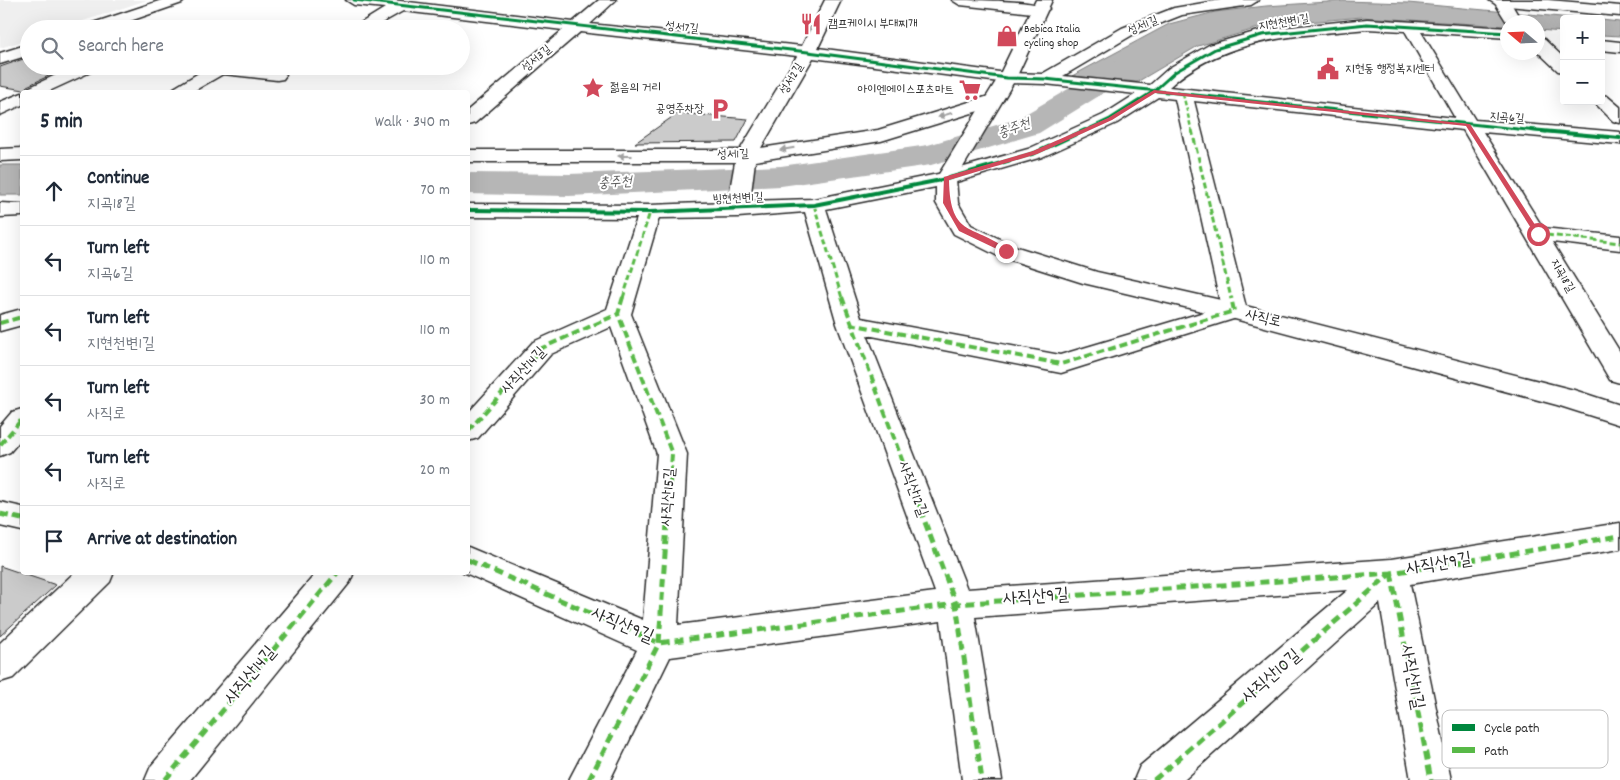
<!DOCTYPE html>
<html lang="en">
<head>
<meta charset="utf-8">
<style>
	body { margin:0; font-family:Dekko,"Poor Story",sans-serif; background:#f2f2f3; color:#1f2937 }
	.controls { position:absolute; right:15px; top:15px; display:grid; overflow:hidden; border-radius:5px; box-shadow:0 5px 20px #0002 }
	.controls button { width:45px; height:45px; display:grid; place-items:center; padding:0; border:0; border-bottom:1px solid #e0e1e3; background:#fff; color:#1f2937; font:25px sans-serif }
	.compass { position:absolute; left:1500px; top:15px; width:45px; height:45px; border-radius:50%; background:#fff; box-shadow:0 5px 20px #0002; rotate:289deg }
	.stop { position:absolute; width:15px; height:15px; margin:-11px; border:4px solid #d1495b; border-radius:50%; background:#fff }
	.stop.end { background:#d1495b; border-color:#fff; box-shadow:0 1px 5px #0008 }
	.list { margin:0; padding:0; list-style:none }
	h2 { display:flex; justify-content:space-between; align-items:center; height:65px; margin:0; padding:0 20px; font-size:21px }
	h2 small { font-size:16px; font-weight:400; color:#747a83 }
	.list li { display:grid; grid-template-columns:32px 1fr auto; gap:15px; align-items:center; box-sizing:border-box; height:70px; padding:0 20px; border-top:1px solid #e0e1e3 }
	.list b { display:block; font-size:19px; white-space:nowrap }
	.list p { margin:0; font-size:16px; white-space:nowrap; color:#747a83 }
	.list em { font-size:16px; font-style:normal; color:#747a83 }
	.icon { flex:none; width:28px; height:28px; fill:none; stroke:currentColor; stroke-width:2; stroke-linecap:round; stroke-linejoin:round }
	.map { position:relative; flex:none; width:1620px; height:780px; overflow:hidden }
	.search { position:absolute; background:#fff; box-shadow:0 5px 20px #0002; left:20px; top:20px; width:450px; height:55px; display:flex; align-items:center; gap:12px; box-sizing:border-box; padding:0 18px; border-radius:28px; color:#747a83; font-size:19px }
	.panel { position:absolute; background:#fff; box-shadow:0 5px 20px #0002; left:20px; top:90px; width:450px; height:485px; border-radius:5px }
	.map>svg:first-child { display:block }
	.built { fill:#efefef }
	.water { fill:#b6b6b6; stroke:#7e7e7e }
	.lines { fill:none; stroke-linecap:round; stroke-linejoin:round }
	.river { fill:#b6b6b6; fill-rule:evenodd }
	.building { fill:#cbcbcb; stroke:#2b2b2b }
	.minor-casing { stroke:#2b2b2b; stroke-width:3 }
	.tertiary-casing { stroke:#2b2b2b; stroke-width:3 }
	.secondary-casing { stroke:#2b2b2b; stroke-width:3 }
	.minor { fill:#fff; fill-rule:evenodd }
	.tertiary { fill:#fff; fill-rule:evenodd }
	.secondary { fill:#fff; fill-rule:evenodd }
	.quiet-far3 { stroke:#58b947; stroke-width:2.5; stroke-dasharray:4.5 2.5; stroke-linecap:butt }
	.quiet-far2 { stroke:#58b947; stroke-width:3; stroke-dasharray:6 3; stroke-linecap:butt }
	.quiet-far1 { stroke:#58b947; stroke-width:4; stroke-dasharray:8 4; stroke-linecap:butt }
	.quiet { stroke:#58b947; stroke-width:5; stroke-dasharray:9 5; stroke-linecap:butt }
	.cycleway-far1-casing { stroke:#fff; stroke-width:5 }
	.cycleway-casing { stroke:#fff; stroke-width:6 }
	.cycleway-far1 { stroke:#00873e; stroke-width:3 }
	.cycleway { stroke:#00873e; stroke-width:4 }
	.oneway { fill:#a0a0a0 }
	.route { fill:#d1495b }
	.labels { text-anchor:middle; dominant-baseline:central; stroke-width:4; stroke-linejoin:round; paint-order:stroke }
	.far-street-label { font-size:12px; fill:#2b2b2b; stroke:#fff }
	.far-poi-label { font-size:12px; fill:#2b2b2b; stroke:#fff; text-anchor:start }
	.far-water-label { font-size:14px; font-style:italic; fill:#5c5c5c; stroke:#fff }
	.street-label { font-size:15px; fill:#2b2b2b; stroke:#fff }
	.near-street-label { font-size:18px; fill:#2b2b2b; stroke:#fff }
	.key { fill:#fff; stroke:#bfbfbf; stroke-width:1 }
	.key-label { font-size:14px; fill:#2b2b2b }
</style>
</head>
<body>
<div class="map">
<svg width="1620" height="780" viewBox="0 0 1620 780">
	<rect width="100%" height="100%" fill="#fff"/>
	<filter id="ink" filterUnits="userSpaceOnUse"><feTurbulence type="fractalNoise" baseFrequency=".02" numOctaves="2"/><feDisplacementMap in="SourceGraphic" scale="10" xChannelSelector="R" yChannelSelector="G"/><feConvolveMatrix kernelMatrix="1 2 1 2 8 2 1 2 1" color-interpolation-filters="sRGB"/></filter>
	<g filter="url(#ink)">
		<!-- built -->
		<polygon class="built" points="0,0 147,0 59,29 29,29 29,39 0,48"/>
		<!-- water -->
		<g class="water">
			<polygon points="1343,1 1408,3 1583,19 1564,19 1564,32 1538,30 1538,22 1508,22 1507,26 1361,17 1265,26 1198,46 1137,82 1072,76 1169,24 1215,12 1266,6"/>
			<polygon points="1601,20 1620,22 1620,36 1601,35"/>
			<rect x="0" y="165" width="22" height="30"/>
		</g>
		<g class="lines">
			<!-- river -->
			<polygon class="river" points="1159,35 1169,37 1173,43 1169,49 1158,53 1136,73 1039,133 931,165 781,186 569,196 468,194 468,173 569,174 781,166 928,145 1017,119 1116,61 1138,41"/>
		</g>
		<!-- building -->
		<g class="building">
			<polygon points="29,57 29,66 70,66 27,86 24,90 0,86 0,67"/>
			<polygon points="678,113 748,119 736,142 635,143"/>
			<polygon points="0,566 56,585 0,636"/>
		</g>
		<g class="lines">
			<!-- minor casing -->
			<g class="minor-casing">
				<g id="minor">
					<path d="M346,0h46l181,22 26,-22h17l-26,24 212,22 23,-46h16l-23,48 189,25 35,1 80,-46 52,-20 47,-8h38l-8,5 -69,10 -48,19 -71,42 87,9 19,-17 40,-23 53,-15 105,-11 141,9v10l-87,-6 54,88 145,12v12l-137,-12 60,96 77,8v14l-68,-8 68,110v31l-10,-3 -147,-250 -269,-29 53,210 -4,5 -182,57 -194,-38 100,254 424,-30 229,-36v26l-210,35 41,196h-40l-31,-177 -196,177h-50l6,-14 208,-176 -373,27 27,163h-40l-21,-159 -271,36 -60,123h-41l68,-130 -174,-78h5v-25l175,73 14,-166 -46,-127 -60,27 -73,84 -10,3v-28l65,-71 74,-33 30,-91 -169,-1v-13l182,1 78,-3 7,-40h-267v-12h272l57,-94 -217,-24 -105,91 -7,2v-15l95,-80 -160,-19 -32,18h-20l34,-21 -31,-3zM1367,29l38,2 50,87 -286,-31c55,-50 128,-51 198,-58zM813,58l194,25 38,1 91,10 -33,21 -75,34 -85,24 -129,26 -64,2 5,-40 126,-20 117,-36 3,-4 -3,-4 -6,-2 -114,35 -117,18zM1158,97l17,2 46,208 -161,48 -199,-37 -35,-109 120,-24 96,-28 75,-34zM805,212l32,112 98,268 -257,33 9,-171 -56,-140 28,-96 79,-1z"/>
					<path d="M952,0c16,0 89,0 97,9l-8,5 -81,-9z"/>
					<polygon points="1493,0 1509,0 1522,22 1508,24"/>
					<polygon points="1538,38 1544,39 1564,58 1564,72 1558,71 1538,52"/>
					<polygon points="1601,40 1620,42 1620,52 1601,50"/>
					<polygon points="75,66 97,66 95,70 47,92 25,92 28,88"/>
					<path d="M194,66c29,0 60,-2 89,5l3,4 -3,4 -6,1 -54,-6 -31,18h-21l3,-4 28,-17 -6,-1z"/>
					<polygon points="22,93 22,105 0,115 0,102"/>
					<polygon points="1601,95 1607,96 1620,107 1620,123 1613,121 1593,101 1601,101"/>
					<polygon points="22,148 22,160 0,161 0,149"/>
					<polygon points="0,203 22,204 22,216 0,217"/>
					<polygon points="22,309 22,325 0,331 0,315"/>
					<polygon points="22,409 22,438 10,452 0,456 0,426 12,412"/>
					<polygon points="0,502 22,507 22,531 0,526"/>
					<polygon points="75,572 114,572 110,582 13,678 0,682 0,643"/>
					<polygon points="317,572 354,572 350,582 190,780 145,780 151,766"/>
				</g>
			</g>
			<!-- tertiary casing -->
			<g class="tertiary-casing">
				<polygon id="tertiary" points="1036,0 1052,0 1016,78 956,179 958,203 971,225 1014,246 1097,272 1234,303 1574,390 1620,405 1620,425 1557,405 1231,318 1083,283 998,256 954,234 936,203 936,179 998,78"/>
			</g>
			<!-- secondary casing -->
			<g class="secondary-casing">
				<g id="secondary">
					<polygon points="162,0 185,0 182,3 107,29 82,29 84,26"/>
					<polygon points="1489,0 1548,0 1620,6 1620,16 1497,5"/>
					<polygon points="29,44 29,55 0,64 0,53"/>
				</g>
			</g>
			<!-- minor -->
			<use href="#minor" class="minor"/>
			<!-- tertiary -->
			<use href="#tertiary" class="tertiary"/>
			<!-- secondary -->
			<use href="#secondary" class="secondary"/>
			<!-- quiet-far3 -->
			<polyline class="quiet-far3" points="1183,94 1192,132"/>
			<!-- quiet-far2 -->
			<g class="quiet-far2">
				<polyline points="1192,130 1231,298"/>
				<polyline points="814,205 842,298"/>
				<polyline points="1538,234 1620,243"/>
				<polyline points="623,298 650,212"/>
			</g>
			<!-- quiet-far1 -->
			<g class="quiet-far1">
				<polyline points="623,297 618,314 672,454 668,511"/>
				<polyline points="842,297 921,511"/>
				<polyline points="0,323 22,317"/>
				<polyline points="850,324 1061,364 1234,311 1231,297"/>
				<polyline points="468,431 542,348 618,314"/>
				<polyline points="0,445 22,419"/>
			</g>
			<!-- quiet -->
			<g class="quiet">
				<polyline points="920,509 956,604 982,780"/>
				<polyline points="0,514 22,519"/>
				<polyline points="468,560 659,643 956,604 1391,573 1620,536"/>
				<polyline points="1391,573 1431,780"/>
				<polyline points="165,780 338,572"/>
				<polyline points="589,780 659,643 668,509"/>
				<polyline points="1154,780 1391,573"/>
			</g>
			<!-- cycleway-far1 casing -->
			<g class="cycleway-far1-casing">
				<g id="cycleway-far1">
					<polyline points="354,0 808,52 1007,78 1045,79 1546,132"/>
					<polyline points="1082,132 1110,119 1154,91 1175,72 1215,49 1262,35 1367,24 1508,33"/>
				</g>
			</g>
			<!-- cycleway casing -->
			<g class="cycleway-casing">
				<g id="cycleway">
					<polyline points="1531,130 1620,138"/>
					<polyline points="468,210 650,212 814,205 946,179 1035,153 1085,130"/>
				</g>
			</g>
			<!-- cycleway-far1 -->
			<use href="#cycleway-far1" class="cycleway-far1"/>
			<!-- cycleway -->
			<use href="#cycleway" class="cycleway"/>
		</g>
		<!-- one-way arrows -->
		<defs><path id="oneway-solid" d="M-6-.8H1V-3.2L6.5 0L1 3.2V.8H-6Z" transform="scale(1.25)"/></defs>
		<g class="oneway">
			<use href="#oneway-solid" transform="translate(945 115) rotate(163)"/>
			<use href="#oneway-solid" transform="translate(787 149) rotate(171)"/>
			<use href="#oneway-solid" transform="translate(625 156) rotate(180)"/>
		</g>
	</g>
	<!-- route -->
	<path class="route" d="M1154,90l316,34 71,110 -5,2 -70,-110 -311,-33 -43,27 -75,34 -88,26c1,60 26,43 60,71l-6,1 -44,-21 -16,-28 1,-26 89,-26 75,-33z"/>
	<!-- icons -->
	<defs>
		<g id="restaurant-bare" transform="scale(1.725)"><path d="M-5-6h1v4h1v-4h1v4h1v-4h1v5L-1.5 .5V6h-2V.5L-5-1ZM5-6V6H3V1.5H1.5Q1.5-4 5-6Z" fill="#d1495b" stroke="#fff" stroke-width="2.5" paint-order="stroke"/></g>
		<g id="shop-bare" transform="scale(1.725)"><path d="M-5-2.5h2.3a2.7 3.5 0 0 1 5.4 0H5L5.5 6h-11ZM-1.5-2.5h3a1.5 2.3 0 0 0-3 0Z" fill="#d1495b" stroke="#fff" stroke-width="2.5" paint-order="stroke"/></g>
		<g id="civic-bare" transform="scale(1.725)"><path d="M-.6-6.5H3V-4.5H.6V-3L4-1V1h2V6H-6V1h2V-1L-.6-3ZM-1.2 2.5V6h2.4V2.5Z" fill="#d1495b" stroke="#fff" stroke-width="2.5" paint-order="stroke"/></g>
		<g id="sight-bare" transform="scale(1.725)"><path d="M0-6L1.8-2.2L6-1.7L2.9 1.2L3.7 5.4L0 3.3L-3.7 5.4L-2.9 1.2L-6-1.7L-1.8-2.2Z" fill="#d1495b" stroke="#fff" stroke-width="2.5" paint-order="stroke"/></g>
		<g id="supermarket-bare" transform="scale(1.725)"><path d="M-6-5.5h2.5l.6 2H6L4.5 2H-2.5L-4.4-4H-6ZM-1.5 3.2a1.3 1.3 0 1 0 .1 0ZM3 3.2a1.3 1.3 0 1 0 .1 0Z" fill="#d1495b" stroke="#fff" stroke-width="2.5" paint-order="stroke"/></g>
		<g id="parking-bare" transform="scale(1.725)"><path d="M-3.5-5.5H1a3.5 3.5 0 0 1 0 7H-1V5.5H-3.5ZM-1-3.4V-.6H.8a1.4 1.4 0 0 0 0-2.8Z" fill="#d1495b" stroke="#fff" stroke-width="2.5" paint-order="stroke"/></g>
	</defs>
	<g fill-rule="evenodd">
		<use href="#restaurant-bare" x="811" y="24"/>
		<use href="#shop-bare" x="1007" y="36"/>
		<use href="#civic-bare" x="1328" y="69"/>
		<use href="#sight-bare" x="593" y="88"/>
		<use href="#supermarket-bare" x="970" y="90"/>
		<use href="#parking-bare" x="720" y="109"/>
	</g>
	<g class="labels">
		<!-- far-street labels -->
		<g class="far-street-label">
			<text transform="translate(1284 23) rotate(-9)">지현천변1길</text>
			<text transform="translate(1143 26) rotate(-23)">성서1길</text>
			<text transform="translate(682 28) rotate(6)">성서7길</text>
			<text transform="translate(537 59) rotate(-40)">성서3길</text>
			<text transform="translate(792 79) rotate(-59)">성서2길</text>
			<text transform="translate(1507 118) rotate(5)">지곡6길</text>
			<text transform="translate(733 155) rotate(-2)">성서1길</text>
			<text transform="translate(738 199) rotate(-3)">빙현천변1길</text>
			<text transform="translate(1562 276) rotate(60)">지곡18길</text>
		</g>
		<!-- far-poi labels -->
		<g class="far-poi-label">
			<text x="828" y="24">캠프케이시 부대찌개</text>
			<text x="1024" y="29">Bebica Italia<tspan x="1024" dy="14">cycling shop</tspan></text>
			<text x="1345" y="69">지현동 행정복지센터</text>
			<text x="610" y="88">젊음의 거리</text>
			<text x="954" y="90" text-anchor="end">아이엔에이스포츠마트</text>
			<text x="704" y="109" text-anchor="end">공영주차장</text>
		</g>
		<!-- far-water labels -->
		<g class="far-water-label">
			<text transform="translate(1014 129) rotate(-20)">충주천</text>
			<text transform="translate(615 183) rotate(-3)">충주천</text>
		</g>
		<!-- street labels -->
		<g class="street-label">
			<text transform="translate(1263 319) rotate(14)">사직로</text>
			<text transform="translate(524 371) rotate(-47)">사직산14길</text>
			<text transform="translate(912 489) rotate(69)">사직산12길</text>
			<text transform="translate(669 497) rotate(-86)">사직산15길</text>
		</g>
		<!-- near-street labels -->
		<g class="near-street-label">
			<text transform="translate(1439 565) rotate(-9)">사직산9길</text>
			<text transform="translate(1036 598) rotate(-4)">사직산9길</text>
			<text transform="translate(622 626) rotate(23)">사직산9길</text>
			<text transform="translate(251 676) rotate(-50)">사직산14길</text>
			<text transform="translate(1272 677) rotate(-41)">사직산10길</text>
			<text transform="translate(1411 677) rotate(79)">사직산11길</text>
		</g>
	</g>
	<!-- legend -->
	<rect x="1442" y="710" width="166" height="58" rx="8" class="key"/>
	<rect x="1452" y="724" width="23" height="7" fill="#00873e"/>
	<rect x="1452" y="747" width="23" height="6" fill="#58b947"/>
	<g class="key-label">
		<text x="1484" y="732">Cycle path</text>
		<text x="1484" y="755">Path</text>
	</g>
</svg>
<div class="controls">
<button>+</button>
<button>−</button>
</div>
<svg class="compass" viewBox="-18 -18 36 36"><path d="M0-13l5 13h-10z" fill="#e53935"/><path d="M0 13l5-13h-10z" fill="#747a83"/></svg>
<div class="stop" style="left:1538px;top:234px"></div>
<div class="stop end" style="left:1006px;top:251px"></div>
<div class="search"><svg class="icon" aria-label="search" viewBox="0 0 24 24"><circle cx="10" cy="10" r="6"/><path d="M15 15l6 6"/></svg>Search here</div>
<section class="panel">
<h2>5 min<small>Walk · 340 m</small></h2>
<ul class="list">
<li><svg class="icon" aria-label="ahead" viewBox="0 0 24 24"><path d="M12 20V5M6 11l6-6 6 6"/></svg><div><b>Continue</b><p>지곡18길</p></div><em>70 m</em></li>
<li><svg class="icon" aria-label="left" viewBox="0 0 24 24"><path d="M17 20v-9H6M10 6l-5 5 5 5"/></svg><div><b>Turn left</b><p>지곡6길</p></div><em>110 m</em></li>
<li><svg class="icon" aria-label="left" viewBox="0 0 24 24"><path d="M17 20v-9H6M10 6l-5 5 5 5"/></svg><div><b>Turn left</b><p>지현천변1길</p></div><em>110 m</em></li>
<li><svg class="icon" aria-label="left" viewBox="0 0 24 24"><path d="M17 20v-9H6M10 6l-5 5 5 5"/></svg><div><b>Turn left</b><p>사직로</p></div><em>30 m</em></li>
<li><svg class="icon" aria-label="left" viewBox="0 0 24 24"><path d="M17 20v-9H6M10 6l-5 5 5 5"/></svg><div><b>Turn left</b><p>사직로</p></div><em>20 m</em></li>
<li><svg class="icon" aria-label="arrive" viewBox="0 0 24 24"><path d="M6 21V4h12l-3 4 3 4H6"/></svg><div><b>Arrive at destination</b></div></li>
</ul>
</section>
</div>
</body>
</html>
